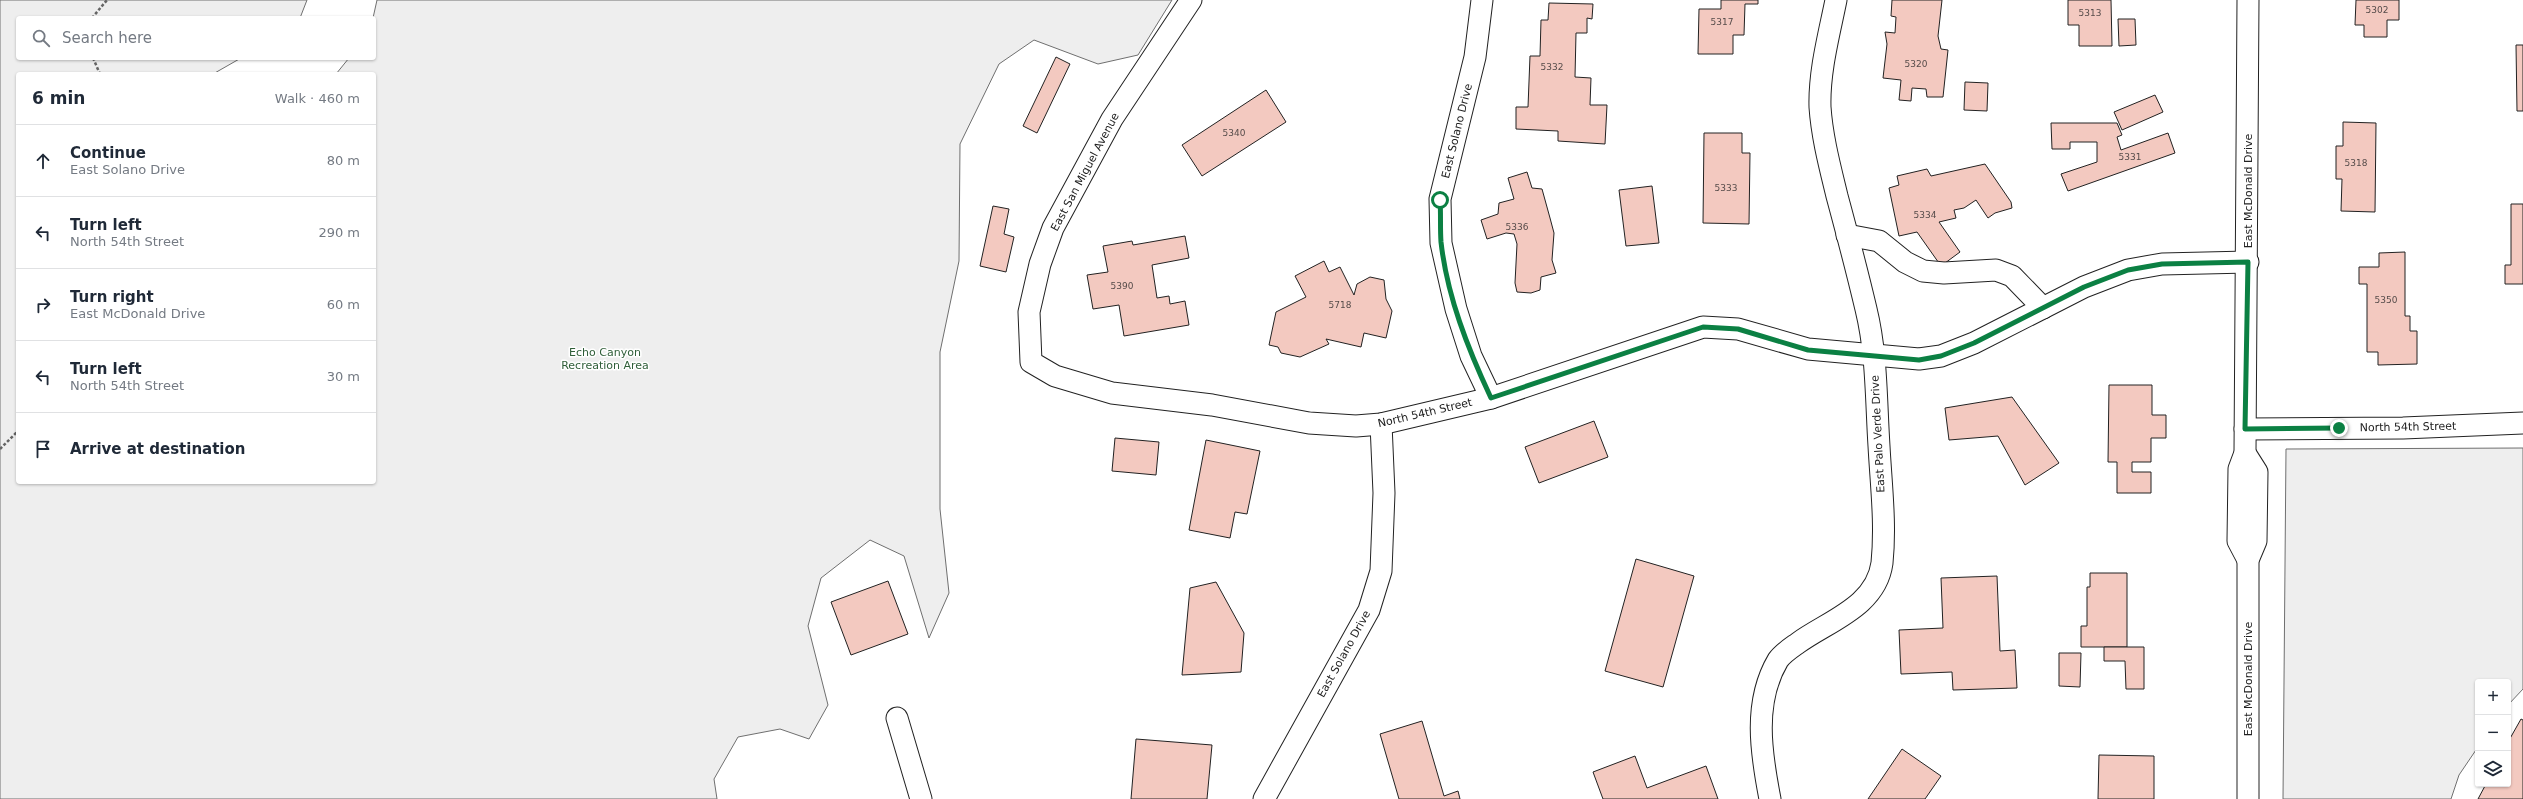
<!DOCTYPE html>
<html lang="en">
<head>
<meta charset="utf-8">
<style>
	body { margin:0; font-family:"DejaVu Sans",sans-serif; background:#f6f6f7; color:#1f2937 }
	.controls { position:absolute; right:12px; bottom:12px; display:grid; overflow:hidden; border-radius:4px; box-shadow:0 1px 3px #0004 }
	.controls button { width:36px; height:36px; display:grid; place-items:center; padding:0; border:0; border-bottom:1px solid #e0e1e3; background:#fff; color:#1f2937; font:20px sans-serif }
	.stop { position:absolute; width:12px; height:12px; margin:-9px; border:3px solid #0b8043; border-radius:50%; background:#fff }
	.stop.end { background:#0b8043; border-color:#fff; box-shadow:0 1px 4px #0008 }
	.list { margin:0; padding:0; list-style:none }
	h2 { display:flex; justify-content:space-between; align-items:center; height:52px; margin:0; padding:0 16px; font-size:17px }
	h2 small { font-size:13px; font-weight:400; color:#747a83 }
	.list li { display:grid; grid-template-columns:26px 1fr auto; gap:12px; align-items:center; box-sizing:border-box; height:72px; padding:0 16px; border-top:1px solid #e0e1e3 }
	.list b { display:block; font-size:15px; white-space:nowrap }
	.list p { margin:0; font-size:13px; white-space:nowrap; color:#747a83 }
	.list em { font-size:13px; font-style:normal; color:#747a83 }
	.icon { flex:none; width:22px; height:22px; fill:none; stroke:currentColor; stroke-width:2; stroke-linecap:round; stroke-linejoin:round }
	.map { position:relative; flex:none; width:2523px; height:799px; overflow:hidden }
	.search { position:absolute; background:#fff; box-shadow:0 1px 3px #0004; left:16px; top:16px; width:360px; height:44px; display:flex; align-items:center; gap:10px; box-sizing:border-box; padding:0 14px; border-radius:4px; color:#747a83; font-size:15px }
	.panel { position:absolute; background:#fff; box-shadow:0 1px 3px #0004; left:16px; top:72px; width:360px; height:412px; border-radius:4px }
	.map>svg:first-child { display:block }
	.green { fill:#eee; stroke:#6f6f6f }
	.building { fill:#f3c9c0; stroke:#222 }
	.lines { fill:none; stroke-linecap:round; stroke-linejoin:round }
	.minor-casing { stroke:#222; stroke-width:23 }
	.path { stroke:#646464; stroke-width:2.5; stroke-dasharray:3 2; stroke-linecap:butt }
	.minor { stroke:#fff; stroke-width:21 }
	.route { stroke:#0b8043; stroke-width:5 }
	.labels { text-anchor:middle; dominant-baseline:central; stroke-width:3; stroke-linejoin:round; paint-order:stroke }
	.number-label { font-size:9px; fill:#564c4a }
	.street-label { font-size:11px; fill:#222; stroke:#fff }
	.park-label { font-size:11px; fill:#2f5e38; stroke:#fff }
</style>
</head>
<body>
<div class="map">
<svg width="2523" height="799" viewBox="0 0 2523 799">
	<rect width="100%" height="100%" fill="#fff"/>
	<!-- green -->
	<g class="green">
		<polygon points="0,0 307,0 300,18 18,18 18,58 241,58 213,74 18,74 18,482 374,482 374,74 336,74 349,58 374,58 373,18 377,0 1172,0 1138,55 1098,64 1034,40 999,64 960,144 959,261 940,352 940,509 949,593 929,638 904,556 870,540 821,578 808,626 828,705 809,739 780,729 738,737 714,779 717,799 0,799"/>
		<polygon points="2523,448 2523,689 2508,705 2508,682 2478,682 2478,747 2459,775 2451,799 2283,799 2286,449"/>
	</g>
	<!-- building -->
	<g class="building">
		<polygon points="1721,0 1758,0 1758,4 1745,4 1744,35 1733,35 1733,54 1698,54 1699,9 1721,9"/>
		<polygon points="1892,0 1942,0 1938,36 1941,49 1948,50 1943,97 1927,97 1926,89 1912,88 1911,101 1899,100 1901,80 1883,78 1887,44 1885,32 1895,33 1896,17 1891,16"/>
		<polygon points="2068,0 2111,0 2112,46 2079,46 2079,25 2068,25"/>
		<polygon points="2356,0 2399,0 2399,20 2387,20 2387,37 2364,37 2364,25 2355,25"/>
		<polygon points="1549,3 1593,4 1592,19 1587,18 1587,33 1576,33 1575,77 1591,78 1590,105 1607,105 1605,144 1558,141 1558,131 1516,129 1516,107 1528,107 1530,56 1540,56 1541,20 1548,20"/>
		<polygon points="2118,19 2135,19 2136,45 2119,46"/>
		<polygon points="2516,45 2523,45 2523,111 2517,111"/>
		<polygon points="1056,57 1070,64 1037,133 1023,126"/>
		<polygon points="1965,82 1988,83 1987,111 1964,110"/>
		<polygon points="1266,90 1286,122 1202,176 1182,145"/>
		<polygon points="2155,95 2163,112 2122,130 2114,112"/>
		<polygon points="2343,122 2376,123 2375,212 2341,211 2342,179 2336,179 2336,146 2343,146"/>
		<polygon points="2051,123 2117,123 2122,135 2117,137 2121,150 2168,133 2175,153 2068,191 2061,174 2097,162 2097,142 2070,142 2070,149 2052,149"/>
		<polygon points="1704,133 1742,133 1742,153 1750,153 1749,224 1703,223"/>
		<polygon points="1985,164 2011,202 2012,208 1995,213 1988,218 1976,200 1964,208 1954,210 1956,218 1939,222 1960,252 1941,266 1917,232 1899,236 1889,188 1899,185 1897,176 1927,169 1931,176"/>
		<polygon points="1527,172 1532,188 1542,189 1550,218 1554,233 1552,260 1556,273 1541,277 1540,290 1531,293 1517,292 1515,283 1517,244 1514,234 1506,233 1487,239 1481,220 1498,214 1499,203 1514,199 1508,178"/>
		<polygon points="1652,186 1659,243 1626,246 1619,190"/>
		<polygon points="2511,204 2523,204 2523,284 2505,284 2505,265 2511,265"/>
		<polygon points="993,206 1009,209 1004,234 1014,237 1006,272 980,266"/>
		<polygon points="1185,236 1189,258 1152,265 1157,298 1169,296 1170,304 1185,301 1189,325 1124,336 1119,305 1093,309 1087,275 1108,272 1103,246 1132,241 1133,245"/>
		<polygon points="2405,252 2405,316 2410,316 2410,331 2417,331 2417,364 2378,365 2378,352 2367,352 2367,284 2359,284 2359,267 2379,267 2379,253"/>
		<polygon points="1324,261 1329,272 1340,267 1354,295 1357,284 1370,277 1384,280 1386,299 1392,311 1386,338 1364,333 1361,347 1326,339 1329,344 1300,357 1281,353 1278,347 1269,345 1276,312 1306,297 1295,276"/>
		<polygon points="2109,385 2152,385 2152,415 2166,415 2166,438 2151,438 2151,462 2132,462 2132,472 2151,472 2151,493 2117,493 2117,462 2108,462"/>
		<polygon points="2012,397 2059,463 2025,485 1998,436 1949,440 1945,408"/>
		<polygon points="1594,421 1608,457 1539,483 1525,447"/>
		<polygon points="1115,438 1159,442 1156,475 1112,471"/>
		<polygon points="1206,440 1260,451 1247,514 1235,512 1230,538 1189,530"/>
		<polygon points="1636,559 1694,576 1663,687 1605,671"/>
		<polygon points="2090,573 2127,573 2127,647 2081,647 2081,626 2087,626 2087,587 2090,587"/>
		<polygon points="1997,576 2000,651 2015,650 2017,688 1953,690 1952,672 1901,674 1899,630 1943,628 1941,578"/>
		<polygon points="888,581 908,634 851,655 831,602"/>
		<polygon points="1216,582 1244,633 1241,672 1182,675 1190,588"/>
		<polygon points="2104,647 2144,647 2144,689 2126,689 2125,661 2104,661"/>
		<polygon points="2059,653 2081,653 2080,687 2059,686"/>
		<polygon points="2521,719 2523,720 2523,799 2478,799 2486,784 2508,784 2508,742"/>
		<polygon points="1422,721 1444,796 1458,791 1460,799 1399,799 1380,734"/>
		<polygon points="1136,739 1212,745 1207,799 1131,799"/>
		<polygon points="1902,749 1941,776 1925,799 1868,799"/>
		<polygon points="2099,755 2154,756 2154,799 2098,799"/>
		<polygon points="1635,756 1647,788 1706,766 1718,799 1603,799 1593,772"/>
	</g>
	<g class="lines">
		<!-- minor casing -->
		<g class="minor-casing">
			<g id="minor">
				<polyline points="1191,0 1112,119 1053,228 1040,264 1029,312 1031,362 1055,376 1112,393 1212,405 1309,423 1356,426 1381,424 1491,398 1703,327 1738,329 1808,349 1919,359 1941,356 1974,343 2084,287 2128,270 2162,264 2248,262"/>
				<polyline points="1482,0 1475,57 1440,199 1441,243 1456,309 1471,356 1491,398"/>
				<polyline points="1847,235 1879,241 1905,262 1923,271 1944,273 1996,270 2012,276 2043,308"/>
				<polyline points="2245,429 2403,428 2523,423"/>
				<polyline points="2245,453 2257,472 2256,541 2248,560 2248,799"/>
				<polyline points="2248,560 2238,541 2239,469 2245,453 2248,0"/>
				<polyline points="897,718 921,799"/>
				<polyline points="1264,799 1369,610 1381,571 1384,493 1381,424"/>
				<path d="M1770,799c-9,-46 -17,-97 8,-139 5,-7 13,-12 20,-17 30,-22 78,-36 84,-80 4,-39 -1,-79 -3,-117 -3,-46 -2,-92 -13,-137 -9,-38 -19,-76 -29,-113 -7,-29 -15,-59 -17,-89 -1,-36 9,-72 16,-107"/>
			</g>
		</g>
		<!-- path -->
		<g class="path">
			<polyline points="92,18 107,0"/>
			<polyline points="93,58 100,74"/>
			<polyline points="0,449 18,431"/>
		</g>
		<!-- minor -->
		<use href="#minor" class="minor"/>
	</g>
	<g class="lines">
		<!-- route -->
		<path class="route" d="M1440,200c1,14 0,28 1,42 6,54 27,107 50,156l212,-71 35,2 70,21 111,10 22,-4 33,-13 110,-56 44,-17 34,-6 86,-2 -3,167 94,-1"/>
	</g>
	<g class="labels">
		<!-- number labels -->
		<g class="number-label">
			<text x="2377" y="10">5302</text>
			<text x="2090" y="13">5313</text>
			<text x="1722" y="22">5317</text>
			<text x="1916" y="64">5320</text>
			<text x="1552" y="67">5332</text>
			<text x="1234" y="133">5340</text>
			<text x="2130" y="157">5331</text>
			<text x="2356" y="163">5318</text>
			<text x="1726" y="188">5333</text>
			<text x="1925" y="215">5334</text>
			<text x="1517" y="227">5336</text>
			<text x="1122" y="286">5390</text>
			<text x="2386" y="300">5350</text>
			<text x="1340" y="305">5718</text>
		</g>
		<!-- street labels -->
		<g class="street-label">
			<text transform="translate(1457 131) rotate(-76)">East Solano Drive</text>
			<text transform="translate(1085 172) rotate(-62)">East San Miguel Avenue</text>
			<text transform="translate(2248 191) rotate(-90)">East McDonald Drive</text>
			<text transform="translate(1425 413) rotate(-13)">North 54th Street</text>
			<text transform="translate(2408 427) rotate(-1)">North 54th Street</text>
			<text transform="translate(1878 434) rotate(-93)">East Palo Verde Drive</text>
			<text transform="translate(1344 654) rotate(-61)">East Solano Drive</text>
			<text transform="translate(2248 679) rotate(-90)">East McDonald Drive</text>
		</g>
		<!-- park labels -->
		<g class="park-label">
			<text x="605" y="352">Echo Canyon<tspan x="605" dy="13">Recreation Area</tspan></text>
		</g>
	</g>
</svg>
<div class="controls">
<button>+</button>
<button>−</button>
<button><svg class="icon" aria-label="layers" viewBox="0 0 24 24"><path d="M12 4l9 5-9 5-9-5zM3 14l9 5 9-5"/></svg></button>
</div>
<div class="stop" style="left:1440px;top:200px"></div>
<div class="stop end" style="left:2339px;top:428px"></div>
<div class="search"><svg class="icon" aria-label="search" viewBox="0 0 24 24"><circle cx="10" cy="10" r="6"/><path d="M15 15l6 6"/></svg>Search here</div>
<section class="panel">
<h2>6 min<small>Walk · 460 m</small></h2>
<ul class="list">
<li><svg class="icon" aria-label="ahead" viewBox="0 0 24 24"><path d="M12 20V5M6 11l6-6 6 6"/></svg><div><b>Continue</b><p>East Solano Drive</p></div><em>80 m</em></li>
<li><svg class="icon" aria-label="left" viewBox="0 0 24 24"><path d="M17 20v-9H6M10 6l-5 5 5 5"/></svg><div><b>Turn left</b><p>North 54th Street</p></div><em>290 m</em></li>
<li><svg class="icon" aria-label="right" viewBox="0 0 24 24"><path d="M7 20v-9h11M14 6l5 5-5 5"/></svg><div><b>Turn right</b><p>East McDonald Drive</p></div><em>60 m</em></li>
<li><svg class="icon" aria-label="left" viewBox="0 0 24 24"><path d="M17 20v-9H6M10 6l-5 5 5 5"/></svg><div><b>Turn left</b><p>North 54th Street</p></div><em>30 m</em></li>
<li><svg class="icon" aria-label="arrive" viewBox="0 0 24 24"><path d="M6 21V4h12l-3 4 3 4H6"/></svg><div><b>Arrive at destination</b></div></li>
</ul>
</section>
</div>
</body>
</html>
